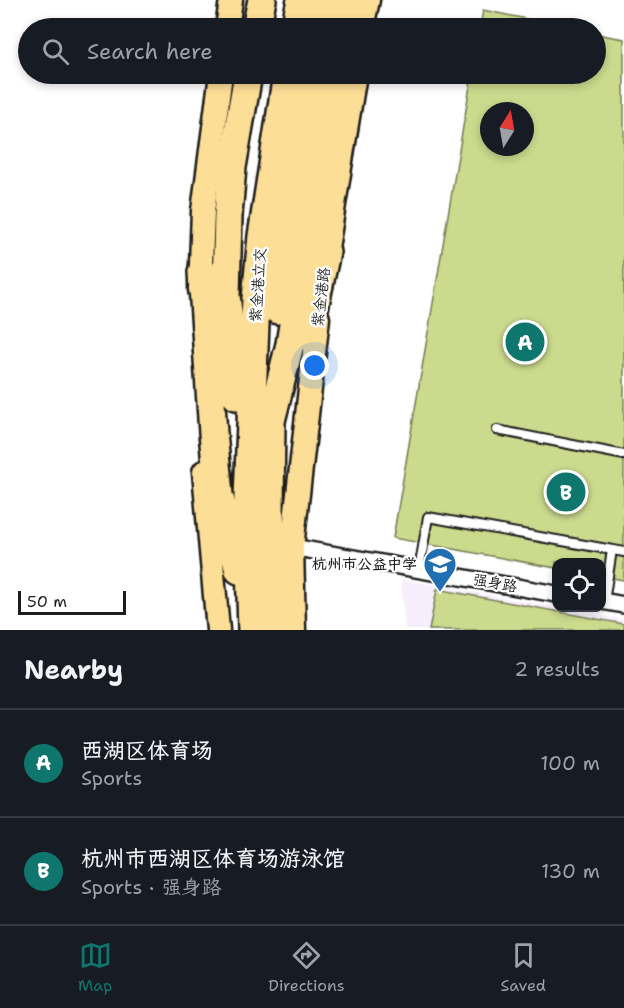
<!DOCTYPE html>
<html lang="en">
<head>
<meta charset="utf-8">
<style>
	body { margin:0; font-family:"Shantell Sans","LXGW WenKai TC",sans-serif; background:#242831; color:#f1f3f6 }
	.controls { position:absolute; right:18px; bottom:18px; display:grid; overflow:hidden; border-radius:12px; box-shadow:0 3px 9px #0003 }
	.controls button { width:54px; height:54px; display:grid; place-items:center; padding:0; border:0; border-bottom:2px solid #363941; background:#171b24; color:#f1f3f6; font:30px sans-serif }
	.compass { position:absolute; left:480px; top:102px; width:54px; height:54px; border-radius:50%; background:#171b24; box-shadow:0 3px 9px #0003; rotate:11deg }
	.scale { position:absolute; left:18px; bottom:15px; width:108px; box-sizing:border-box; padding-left:6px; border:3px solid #1c1c1c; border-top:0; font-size:16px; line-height:21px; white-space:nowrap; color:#1c1c1c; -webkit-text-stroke:4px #fff; paint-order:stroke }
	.you { position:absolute; left:315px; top:366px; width:21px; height:21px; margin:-15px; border:4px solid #fff; border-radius:50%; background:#1a73e8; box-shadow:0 0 0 9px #1a73e833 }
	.badge { display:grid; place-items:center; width:39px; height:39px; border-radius:50%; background:#0f766e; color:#fff; font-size:20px; font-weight:700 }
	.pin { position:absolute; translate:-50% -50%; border:3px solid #fff; box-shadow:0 2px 6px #0006 }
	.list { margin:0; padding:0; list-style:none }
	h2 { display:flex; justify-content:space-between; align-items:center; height:78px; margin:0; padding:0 24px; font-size:26px }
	h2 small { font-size:20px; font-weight:400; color:#9ea1a6 }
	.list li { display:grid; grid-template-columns:39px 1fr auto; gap:18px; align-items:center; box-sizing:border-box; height:108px; padding:0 24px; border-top:2px solid #363941 }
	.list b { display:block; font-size:22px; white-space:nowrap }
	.list p { margin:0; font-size:20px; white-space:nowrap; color:#9ea1a6 }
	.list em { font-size:20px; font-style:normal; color:#9ea1a6 }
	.icon { flex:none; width:33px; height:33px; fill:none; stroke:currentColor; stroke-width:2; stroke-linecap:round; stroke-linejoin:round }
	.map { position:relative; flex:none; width:624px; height:630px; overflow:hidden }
	.search { position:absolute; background:#171b24; box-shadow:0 3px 9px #0003; left:18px; right:18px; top:18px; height:66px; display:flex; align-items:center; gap:15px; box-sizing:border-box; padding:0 21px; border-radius:33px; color:#9ea1a6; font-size:22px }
	.sheet { height:294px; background:#171b24 }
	nav { display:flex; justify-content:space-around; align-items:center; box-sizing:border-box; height:84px; border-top:2px solid #363941; background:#171b24; font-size:16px; color:#9ea1a6 }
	nav a { display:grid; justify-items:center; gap:3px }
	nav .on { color:#0f766e }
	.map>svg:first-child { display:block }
	.built { fill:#f7eefc }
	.green { fill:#cbda8d; stroke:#747b54; stroke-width:1.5; fill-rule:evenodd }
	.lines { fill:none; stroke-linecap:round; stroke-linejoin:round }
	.lane-casing { stroke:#1c1c1c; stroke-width:12 }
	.street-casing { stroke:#1c1c1c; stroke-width:20 }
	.primary-casing { stroke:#1c1c1c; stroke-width:27 }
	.highway-casing { stroke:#1c1c1c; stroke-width:32 }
	.lane { stroke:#fff; stroke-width:8 }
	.street { stroke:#fff; stroke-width:15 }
	.primary { stroke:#fdde96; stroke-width:22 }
	.highway { stroke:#fdde96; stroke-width:27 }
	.labels { text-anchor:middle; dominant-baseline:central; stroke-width:4.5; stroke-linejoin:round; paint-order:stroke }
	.street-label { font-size:15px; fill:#1c1c1c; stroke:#fff }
	.poi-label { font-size:15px; font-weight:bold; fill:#1c1c1c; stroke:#fff; text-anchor:end }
</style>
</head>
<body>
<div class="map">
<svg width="624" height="630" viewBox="0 0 624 630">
	<rect width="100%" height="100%" fill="#fff"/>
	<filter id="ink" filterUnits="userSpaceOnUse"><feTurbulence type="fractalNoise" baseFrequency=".0167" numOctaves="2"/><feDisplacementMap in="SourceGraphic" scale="12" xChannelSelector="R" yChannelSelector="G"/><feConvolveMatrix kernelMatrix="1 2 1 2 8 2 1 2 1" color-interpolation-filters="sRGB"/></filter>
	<g filter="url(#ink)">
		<!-- built -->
		<polygon class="built" points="401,579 624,620 624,630 405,630"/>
		<!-- green -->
		<g class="green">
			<polygon points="483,10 571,28 480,28"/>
			<path d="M596,34l28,5v541l-22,-4v-14h-46v6l-163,-30 79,-464h124zM489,111h36v36h-36z"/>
			<polygon points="437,589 624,624 624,630 429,630"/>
		</g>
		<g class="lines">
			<!-- lane casing -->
			<g class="lane-casing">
				<g id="lane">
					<polyline points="497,430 624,455"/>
					<polyline points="419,570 428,517 624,552"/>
					<polyline points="604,602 612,550"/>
				</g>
			</g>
			<!-- street casing -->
			<g class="street-casing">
				<g id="street">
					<polyline points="292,547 556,594"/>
					<polyline points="602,601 624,605"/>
				</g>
			</g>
			<!-- primary casing -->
			<g class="primary-casing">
				<g id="primary">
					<polyline points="227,28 231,0"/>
					<polyline points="362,28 368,0"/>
					<polyline points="324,267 355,74"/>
					<polyline points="200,290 203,211 221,74"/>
					<polyline points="204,472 218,630"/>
					<polyline points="294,630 292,547 318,318"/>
				</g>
			</g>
			<!-- highway casing -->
			<g class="highway-casing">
				<g id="highway">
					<polyline points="256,28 262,0"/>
					<polyline points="295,28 301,0"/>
					<polyline points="318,28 324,0"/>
					<polyline points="341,28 346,0"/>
					<polyline points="202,272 213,433 219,495 239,570"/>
					<polyline points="278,310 291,187 310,74"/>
					<polyline points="308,337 326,252"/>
					<polyline points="236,396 236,382 226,295 228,216 232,167 248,74"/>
					<polyline points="252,630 248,498 256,299 262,236 287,74"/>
					<polyline points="274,630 270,508 271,421 290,344 333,74"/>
				</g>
			</g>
			<!-- lane -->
			<use href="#lane" class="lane"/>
			<!-- street -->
			<use href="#street" class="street"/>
			<!-- primary -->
			<use href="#primary" class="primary"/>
			<!-- highway -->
			<use href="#highway" class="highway"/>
		</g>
	</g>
	<!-- icons -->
	<defs>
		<g id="school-pin" transform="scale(1.725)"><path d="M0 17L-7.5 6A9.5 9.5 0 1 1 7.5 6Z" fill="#1f6fb2" stroke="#fff"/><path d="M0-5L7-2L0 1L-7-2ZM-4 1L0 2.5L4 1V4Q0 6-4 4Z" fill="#fff"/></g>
	</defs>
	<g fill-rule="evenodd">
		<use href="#school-pin" x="440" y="564"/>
	</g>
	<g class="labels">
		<!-- street labels -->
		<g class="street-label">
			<text transform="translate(258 285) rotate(-86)">紫金港立交</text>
			<text transform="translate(321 297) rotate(-83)">紫金港路</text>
			<text transform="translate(495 583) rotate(10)">强身路</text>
		</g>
		<!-- poi labels -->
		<g class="poi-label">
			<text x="417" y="564">杭州市公益中学</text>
		</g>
	</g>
</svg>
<div class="controls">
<button><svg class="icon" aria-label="locate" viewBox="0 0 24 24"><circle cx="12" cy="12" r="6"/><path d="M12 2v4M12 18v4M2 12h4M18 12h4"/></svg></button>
</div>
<svg class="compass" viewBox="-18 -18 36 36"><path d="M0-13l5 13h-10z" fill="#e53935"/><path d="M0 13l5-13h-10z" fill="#9ea1a6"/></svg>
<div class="scale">50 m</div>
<div class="you"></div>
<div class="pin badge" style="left:525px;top:342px">A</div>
<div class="pin badge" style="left:566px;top:492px">B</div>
<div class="search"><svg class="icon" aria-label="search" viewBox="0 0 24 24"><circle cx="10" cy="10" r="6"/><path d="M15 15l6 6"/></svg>Search here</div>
</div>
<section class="sheet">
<h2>Nearby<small>2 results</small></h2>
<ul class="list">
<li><span class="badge">A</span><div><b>西湖区体育场</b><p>Sports</p></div><em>100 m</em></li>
<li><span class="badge">B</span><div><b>杭州市西湖区体育场游泳馆</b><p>Sports · 强身路</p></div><em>130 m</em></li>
</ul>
</section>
<nav>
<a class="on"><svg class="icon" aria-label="map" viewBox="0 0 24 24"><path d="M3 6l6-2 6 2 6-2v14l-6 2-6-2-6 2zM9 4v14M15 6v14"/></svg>Map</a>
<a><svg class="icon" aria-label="directions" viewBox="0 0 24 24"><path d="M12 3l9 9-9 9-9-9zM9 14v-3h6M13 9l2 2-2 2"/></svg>Directions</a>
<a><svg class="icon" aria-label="saved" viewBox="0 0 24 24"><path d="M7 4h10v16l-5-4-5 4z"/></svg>Saved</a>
</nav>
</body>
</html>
